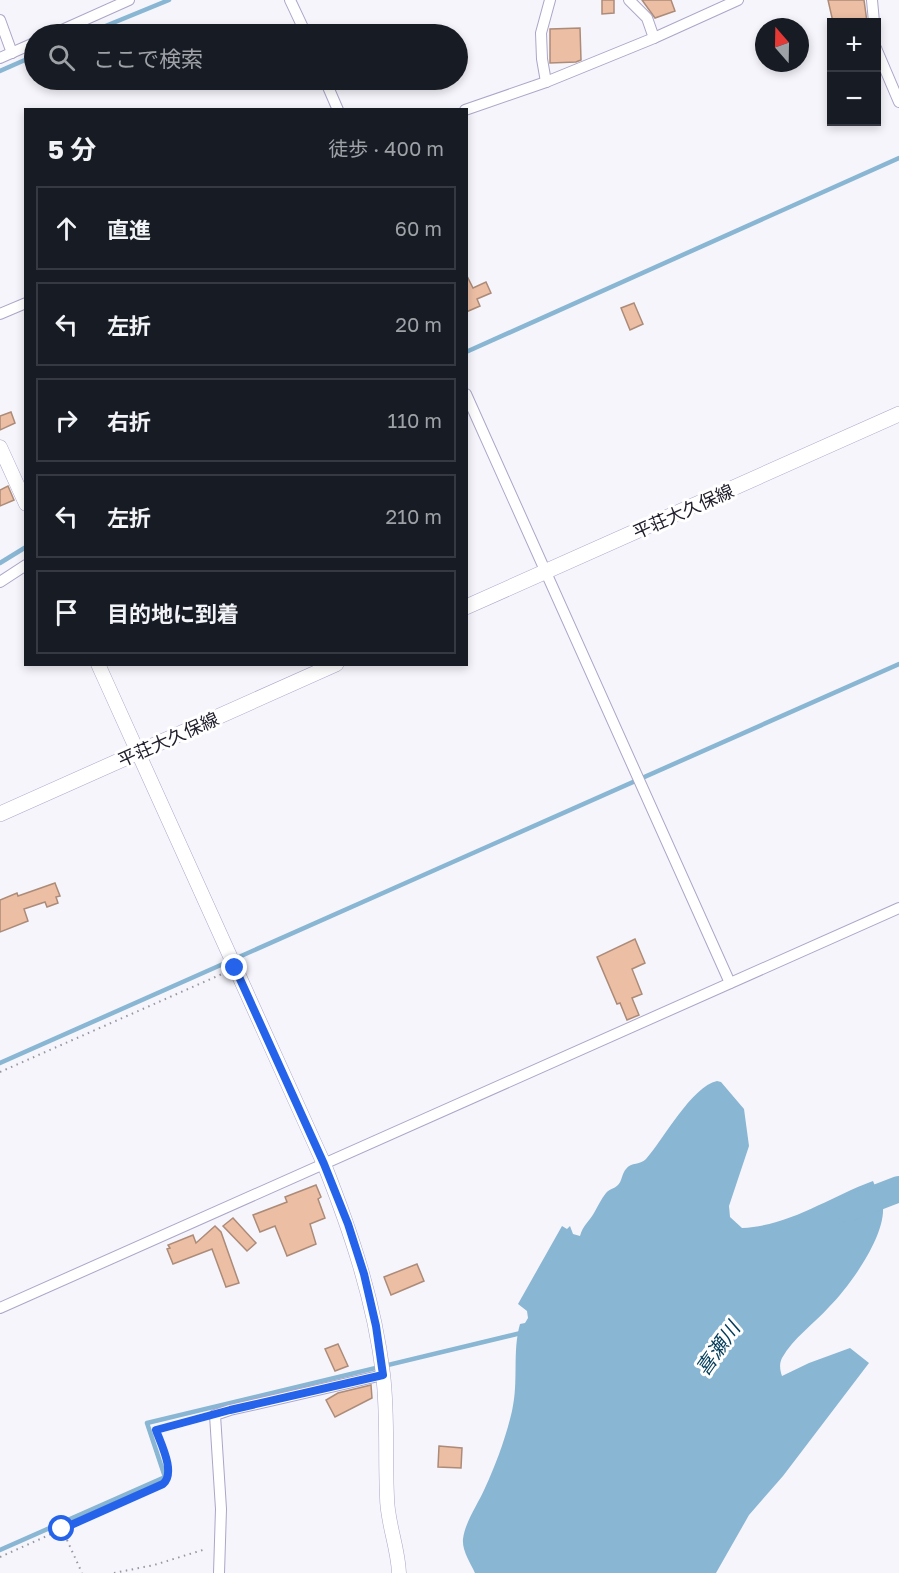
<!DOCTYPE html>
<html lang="ja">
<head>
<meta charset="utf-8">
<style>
	body { margin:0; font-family:"Golos Text","Noto Sans JP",sans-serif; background:#242831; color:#f1f3f6 }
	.controls { position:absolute; right:18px; top:18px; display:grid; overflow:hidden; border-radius:0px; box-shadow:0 3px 9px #0003 }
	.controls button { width:54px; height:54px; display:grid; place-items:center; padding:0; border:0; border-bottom:2px solid #363941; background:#171b24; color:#f1f3f6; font:30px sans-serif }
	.compass { position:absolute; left:755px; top:18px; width:54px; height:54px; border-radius:50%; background:#171b24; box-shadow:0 3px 9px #0003; rotate:340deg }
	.stop { position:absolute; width:18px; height:18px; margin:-14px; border:4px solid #2563eb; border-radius:50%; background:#fff }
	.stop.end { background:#2563eb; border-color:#fff; box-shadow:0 2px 6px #0008 }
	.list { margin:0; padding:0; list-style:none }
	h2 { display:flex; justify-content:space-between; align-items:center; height:78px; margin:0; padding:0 24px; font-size:26px }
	h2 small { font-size:20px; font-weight:400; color:#9ea1a6 }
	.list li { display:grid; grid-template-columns:39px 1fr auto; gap:18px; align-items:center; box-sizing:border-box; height:84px; margin:0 12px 12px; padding:0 12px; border:2px solid #363941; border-radius:0px }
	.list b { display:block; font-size:22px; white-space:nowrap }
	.list em { font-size:20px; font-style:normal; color:#9ea1a6 }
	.icon { flex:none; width:33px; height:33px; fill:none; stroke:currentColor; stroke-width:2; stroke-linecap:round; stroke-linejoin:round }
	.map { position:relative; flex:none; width:899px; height:1573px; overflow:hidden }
	.search { position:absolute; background:#171b24; box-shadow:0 3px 9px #0003; left:24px; top:24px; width:444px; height:66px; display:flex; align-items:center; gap:15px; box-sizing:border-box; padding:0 21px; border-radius:33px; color:#9ea1a6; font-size:22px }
	.panel { position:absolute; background:#171b24; box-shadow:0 3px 9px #0003; left:24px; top:108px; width:444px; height:558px; border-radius:0px }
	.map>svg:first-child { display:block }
	.water { fill:#88b6d3 }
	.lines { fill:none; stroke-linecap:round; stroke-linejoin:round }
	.stream { stroke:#88b6d3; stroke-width:4.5 }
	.river { stroke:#88b6d3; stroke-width:26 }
	.building { fill:#ecbea4; stroke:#ac8b78; stroke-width:1.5 }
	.minor-casing { stroke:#aba6c8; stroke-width:12 }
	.tertiary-casing { stroke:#aba6c8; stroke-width:15 }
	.secondary-casing { stroke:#aba6c8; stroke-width:16 }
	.path { stroke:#9896a0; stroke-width:2; stroke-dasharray:1.5 4.5; stroke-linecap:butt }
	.minor { stroke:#fff; stroke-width:10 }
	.tertiary { stroke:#fff; stroke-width:14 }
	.secondary { stroke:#fff; stroke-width:15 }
	.route { stroke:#2563eb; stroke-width:8 }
	.labels { text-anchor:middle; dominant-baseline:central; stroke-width:6; stroke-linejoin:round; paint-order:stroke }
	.street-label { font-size:18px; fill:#23202d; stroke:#fff }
	.water-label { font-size:20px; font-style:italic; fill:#003c59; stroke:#fff }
</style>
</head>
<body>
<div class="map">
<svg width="899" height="1573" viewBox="0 0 899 1573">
	<rect width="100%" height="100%" fill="#f6f5fc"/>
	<!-- water -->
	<path class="water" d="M717,1081l4,1 23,27 5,37 -20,60 1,11 12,11c48,-2 87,-31 131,-47 3,8 9,18 10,26 2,30 -33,79 -54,100 -15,17 -36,31 -47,51 -3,6 -2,12 0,18l27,-13 41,-15 19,15 -86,113 -34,39 -33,58h-241c-5,-11 -13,-22 -12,-34 2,-17 15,-35 22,-51 11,-24 21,-51 27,-77 7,-29 0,-59 8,-87l5,-1 3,-5 -1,-7 -9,-7 44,-78 5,3 3,-3 3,8 7,2c3,-11 9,-14 14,-23 4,-7 7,-14 12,-20 3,-4 8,-4 12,-8 4,-4 4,-12 8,-16 5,-7 15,-4 20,-10 17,-19 46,-73 71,-78z"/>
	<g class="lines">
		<!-- stream -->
		<g class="stream">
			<polyline points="86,34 169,0"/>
			<polyline points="0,71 34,56"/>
			<polyline points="466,352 899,158"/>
			<polyline points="0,563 26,547"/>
			<polyline points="0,1063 899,664"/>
			<polyline points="0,1550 165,1477 147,1423 521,1333"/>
		</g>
		<!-- river -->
		<polyline class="river" points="847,1209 899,1189"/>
	</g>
	<!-- building -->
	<g class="building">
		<polygon points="602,0 614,0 614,13 602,14"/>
		<polygon points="642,0 671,0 675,11 655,18"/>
		<polygon points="828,0 864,0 867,22 833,22"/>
		<polygon points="580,28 581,60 576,62 550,63 550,29"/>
		<polygon points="466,274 473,288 486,282 491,293 477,299 480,306 466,312"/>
		<polygon points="634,303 643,324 630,330 621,308"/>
		<polygon points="11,412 15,423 0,430 0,416"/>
		<polygon points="8,486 14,500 0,506 0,490"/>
		<polygon points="55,883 60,896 56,897 58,903 47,907 45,902 24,909 28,921 0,932 0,900 17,893 18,896"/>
		<polygon points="635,939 645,963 632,969 642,994 632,998 639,1015 627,1020 620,1003 617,1004 597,957"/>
		<polygon points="316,1185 321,1197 318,1199 325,1218 310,1224 316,1244 287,1256 275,1226 260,1232 253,1215 287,1202 285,1197"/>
		<polygon points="233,1218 256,1243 247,1251 223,1226"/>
		<polygon points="215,1226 221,1232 239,1283 226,1287 212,1249 173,1264 167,1249 170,1248 168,1245 193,1235 196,1243"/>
		<polygon points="417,1264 424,1281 391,1295 384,1277"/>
		<polygon points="338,1344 348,1366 335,1371 325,1349"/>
		<polygon points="371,1385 372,1398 335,1417 326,1400 338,1393"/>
		<polygon points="439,1446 462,1448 461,1468 438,1467"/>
	</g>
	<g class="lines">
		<!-- minor casing -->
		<g class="minor-casing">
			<g id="minor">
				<polyline points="290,0 306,34"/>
				<polyline points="629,0 647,18 654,38"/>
				<polyline points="872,0 874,22"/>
				<polyline points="0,20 12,53"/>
				<polyline points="53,34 129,0"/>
				<polyline points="876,48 899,102"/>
				<polyline points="0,58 34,43"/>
				<polyline points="325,80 338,110"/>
				<polyline points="546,82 542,59 541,33 550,0"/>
				<polyline points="465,110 546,82 654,38 738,0"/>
				<polyline points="0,314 26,303"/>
				<polyline points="466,394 730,983"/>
				<polyline points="0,582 26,565"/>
				<polyline points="0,1308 899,908"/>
				<polyline points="219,1573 221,1509 215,1415 230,1410 383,1375"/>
			</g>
		</g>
		<!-- tertiary casing -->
		<g class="tertiary-casing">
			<g id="tertiary">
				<polyline points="0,447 26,504"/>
				<path d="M98,664l226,500c27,68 50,136 59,210 5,41 2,82 4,123 0,25 11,50 12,76"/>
			</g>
		</g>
		<!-- secondary casing -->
		<g class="secondary-casing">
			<g id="secondary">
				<polyline points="466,607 899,414"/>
				<polyline points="0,814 336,664"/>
			</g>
		</g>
		<!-- path -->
		<g class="path">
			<polyline points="0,1072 222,974"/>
			<polyline points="62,1529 82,1573"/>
			<polyline points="0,1557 163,1484 168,1480 169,1474 156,1430 203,1418"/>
			<polyline points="114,1573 154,1565 206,1549"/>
		</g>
		<!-- minor -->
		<use href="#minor" class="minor"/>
		<!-- tertiary -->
		<use href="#tertiary" class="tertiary"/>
		<!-- secondary -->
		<use href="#secondary" class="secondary"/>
	</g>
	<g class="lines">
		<!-- route -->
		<path class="route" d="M62,1529l101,-45c13,-11 -2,-40 -7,-54l74,-20 153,-35 -7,-49 -12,-52 -16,-50 -24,-60 -89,-196"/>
	</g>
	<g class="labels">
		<!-- street labels -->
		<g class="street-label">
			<text transform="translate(683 511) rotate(-24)">平荘大久保線</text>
			<text transform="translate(168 739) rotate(-24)">平荘大久保線</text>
		</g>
		<!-- water labels -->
		<g class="water-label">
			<text transform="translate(717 1348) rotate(-55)">喜瀬川</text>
		</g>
	</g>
</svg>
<div class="controls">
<button>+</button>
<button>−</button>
</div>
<svg class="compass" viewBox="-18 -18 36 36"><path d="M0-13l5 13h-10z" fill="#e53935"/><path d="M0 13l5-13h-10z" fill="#9ea1a6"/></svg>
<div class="stop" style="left:62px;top:1529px"></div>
<div class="stop end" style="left:235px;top:968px"></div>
<div class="search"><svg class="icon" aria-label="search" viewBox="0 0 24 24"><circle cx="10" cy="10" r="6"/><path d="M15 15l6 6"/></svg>ここで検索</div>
<section class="panel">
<h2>5 分<small>徒歩 · 400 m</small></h2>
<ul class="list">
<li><svg class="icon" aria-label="ahead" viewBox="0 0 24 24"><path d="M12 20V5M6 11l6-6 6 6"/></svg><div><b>直進</b></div><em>60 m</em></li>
<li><svg class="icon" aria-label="left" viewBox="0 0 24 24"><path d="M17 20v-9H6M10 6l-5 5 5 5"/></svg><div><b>左折</b></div><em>20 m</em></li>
<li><svg class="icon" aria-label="right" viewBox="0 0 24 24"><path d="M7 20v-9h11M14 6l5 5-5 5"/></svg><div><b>右折</b></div><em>110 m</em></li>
<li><svg class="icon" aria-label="left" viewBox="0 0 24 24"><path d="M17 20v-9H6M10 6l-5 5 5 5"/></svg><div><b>左折</b></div><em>210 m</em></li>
<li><svg class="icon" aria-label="arrive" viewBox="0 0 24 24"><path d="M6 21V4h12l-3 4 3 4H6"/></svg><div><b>目的地に到着</b></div></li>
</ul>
</section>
</div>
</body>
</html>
